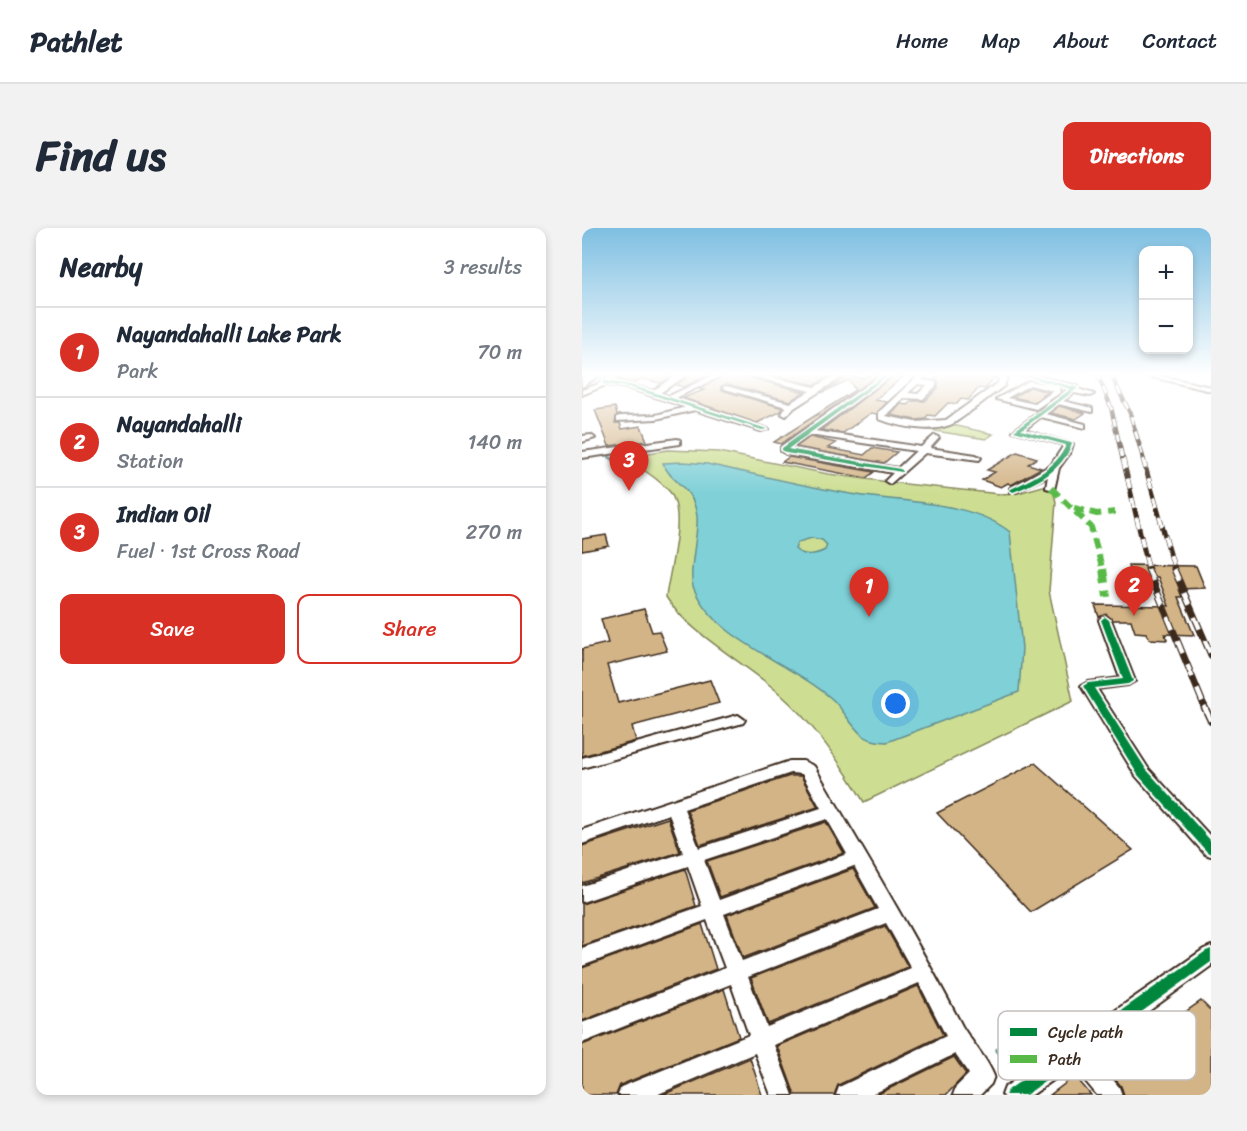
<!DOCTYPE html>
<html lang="en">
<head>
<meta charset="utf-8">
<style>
	body { margin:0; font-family:Sriracha,sans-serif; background:#f2f2f3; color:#1f2937 }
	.controls { position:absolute; right:18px; top:18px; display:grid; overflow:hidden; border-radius:12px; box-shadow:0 3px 9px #0003 }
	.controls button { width:54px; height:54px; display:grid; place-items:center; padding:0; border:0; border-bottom:2px solid #e0e1e3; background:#fff; color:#1f2937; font:30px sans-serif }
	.you { position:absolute; left:314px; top:476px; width:21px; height:21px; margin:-15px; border:4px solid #fff; border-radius:50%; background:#1a73e8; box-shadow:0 0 0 9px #1a73e833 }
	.badge { display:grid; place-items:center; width:39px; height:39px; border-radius:50%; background:#d93025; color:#fff; font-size:20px; font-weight:700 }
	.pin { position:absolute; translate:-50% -50px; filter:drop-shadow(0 2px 3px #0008) }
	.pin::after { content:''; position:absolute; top:32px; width:21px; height:18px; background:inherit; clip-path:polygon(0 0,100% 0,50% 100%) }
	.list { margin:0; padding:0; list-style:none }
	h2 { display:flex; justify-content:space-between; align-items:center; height:78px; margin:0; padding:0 24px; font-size:26px }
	h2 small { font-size:20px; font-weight:400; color:#747a83 }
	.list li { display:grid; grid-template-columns:39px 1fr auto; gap:18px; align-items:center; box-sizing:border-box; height:90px; padding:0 24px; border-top:2px solid #e0e1e3 }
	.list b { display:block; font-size:22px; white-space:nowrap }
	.list p { margin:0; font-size:20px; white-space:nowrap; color:#747a83 }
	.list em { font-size:20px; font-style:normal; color:#747a83 }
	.actions { display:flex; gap:12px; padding:18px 24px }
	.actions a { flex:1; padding:14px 0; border:2px solid #d93025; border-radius:12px; text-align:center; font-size:21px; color:#d93025 }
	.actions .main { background:#d93025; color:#fff }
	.map { position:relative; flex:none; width:629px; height:867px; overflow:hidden; border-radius:12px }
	header { display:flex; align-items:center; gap:36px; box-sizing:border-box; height:84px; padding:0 30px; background:#fff; border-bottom:2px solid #e0e1e3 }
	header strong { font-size:28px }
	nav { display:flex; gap:33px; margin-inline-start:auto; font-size:21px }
	.intro { display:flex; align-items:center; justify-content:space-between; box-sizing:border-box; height:144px; padding:0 36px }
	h1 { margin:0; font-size:42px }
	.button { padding:15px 27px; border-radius:12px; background:#d93025; color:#fff; font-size:21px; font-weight:700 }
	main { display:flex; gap:36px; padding:0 36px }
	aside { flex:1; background:#fff; border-radius:12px; box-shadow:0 3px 9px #0003 }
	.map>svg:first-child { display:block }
	.green { fill:#cdde92; stroke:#848458; stroke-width:1.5 }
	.water { fill:#7fd0d7; stroke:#648e8d; stroke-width:1.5; fill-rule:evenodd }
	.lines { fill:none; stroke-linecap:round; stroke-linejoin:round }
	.stream-far2 { stroke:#648e8d; stroke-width:3 }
	.stream-far1 { stroke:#648e8d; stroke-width:4 }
	.stream { stroke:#648e8d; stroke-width:7 }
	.building { fill:#d3b487; stroke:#3b2a1e; stroke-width:1.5 }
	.minor-casing { stroke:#3b2a1e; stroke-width:4 }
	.highway-casing { stroke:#3b2a1e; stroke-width:5 }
	.minor { fill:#fff; fill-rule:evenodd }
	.highway { fill:#fff; fill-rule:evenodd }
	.rail-far3-casing { stroke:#3b2a1e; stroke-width:4.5 }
	.rail-far2-casing { stroke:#3b2a1e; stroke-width:5 }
	.rail-far1-casing { stroke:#3b2a1e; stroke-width:7 }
	.rail-casing { stroke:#3b2a1e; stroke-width:8 }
	.rail-far3 { stroke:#fff; stroke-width:3; stroke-dasharray:8; stroke-linecap:butt }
	.rail-far2 { stroke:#fff; stroke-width:4; stroke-dasharray:10; stroke-linecap:butt }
	.rail-far1 { stroke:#fff; stroke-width:4.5; stroke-dasharray:13; stroke-linecap:butt }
	.rail { stroke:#fff; stroke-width:5; stroke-dasharray:16; stroke-linecap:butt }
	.quiet-far1 { stroke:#58b947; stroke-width:6; stroke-dasharray:11 6; stroke-linecap:butt }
	.quiet { stroke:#58b947; stroke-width:8; stroke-dasharray:14 8; stroke-linecap:butt }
	.cycleway-casing { stroke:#fff; stroke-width:4 }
	.cycleway { fill:#00873e; fill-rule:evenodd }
	.key { fill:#fff; stroke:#c4bfbc; stroke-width:1.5 }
	.key-label { font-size:16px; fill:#3b2a1e }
</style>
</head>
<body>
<header>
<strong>Pathlet</strong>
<nav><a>Home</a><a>Map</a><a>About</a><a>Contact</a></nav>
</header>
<div class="intro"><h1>Find us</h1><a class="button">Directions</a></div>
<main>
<aside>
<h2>Nearby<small>3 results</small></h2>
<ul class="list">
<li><span class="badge">1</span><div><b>Nayandahalli Lake Park</b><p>Park</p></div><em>70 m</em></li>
<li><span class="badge">2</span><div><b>Nayandahalli</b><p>Station</p></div><em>140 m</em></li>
<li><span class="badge">3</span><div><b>Indian Oil</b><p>Fuel · 1st Cross Road</p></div><em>270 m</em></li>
</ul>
<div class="actions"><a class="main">Save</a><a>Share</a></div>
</aside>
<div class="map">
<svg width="629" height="867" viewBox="0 0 629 867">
	<rect width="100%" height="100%" fill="#fff"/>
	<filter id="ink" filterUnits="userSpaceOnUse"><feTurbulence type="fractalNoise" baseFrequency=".0167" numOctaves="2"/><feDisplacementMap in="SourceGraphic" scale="12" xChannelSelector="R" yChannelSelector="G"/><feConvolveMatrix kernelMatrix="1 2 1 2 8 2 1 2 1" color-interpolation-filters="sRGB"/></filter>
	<g filter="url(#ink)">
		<!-- green -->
		<g class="green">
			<polygon points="371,197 411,206 404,211 334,200 362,199"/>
			<path d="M86,222l51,2 109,22 68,9 104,11 18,-1 25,-7 10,4 3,12 -7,89 24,110 -209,101c-24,-40 -50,-78 -85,-109 -31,-28 -93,-62 -113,-96 3,-26 21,-83 4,-105 -13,-15 -31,-25 -48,-35z"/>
		</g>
		<!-- water -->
		<path class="water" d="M102,234l23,2c48,10 96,22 144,30 50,9 119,6 159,38l12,116 -3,44 -132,50c-10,-1 -18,-1 -26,-8 -11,-10 -18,-25 -29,-35 -40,-36 -116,-58 -138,-110 -7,-15 5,-55 3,-73 -4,-31 -26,-32 -34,-53zM230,310l10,2 5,5 -2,5c-9,5 -22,7 -30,-1l3,-7z"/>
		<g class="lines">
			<!-- stream-far2 -->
			<polyline class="stream-far2" points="27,229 34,233"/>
			<!-- stream-far1 -->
			<polyline class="stream-far1" points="32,231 38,235"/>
			<!-- stream -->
			<polyline class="stream" points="417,822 433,840"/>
		</g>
		<!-- building -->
		<g class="building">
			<polygon points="43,145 93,145 79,155 59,151 51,155 36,152"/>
			<polygon points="105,145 131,145 102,159 94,157 104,150"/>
			<polygon points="147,145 157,145 158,147 222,164 208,173 145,156 139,158 139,162 201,180 198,184 175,195 101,170 122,162 117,161"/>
			<polygon points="180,145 252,145 233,157"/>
			<polygon points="291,145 299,145 199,216 192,214 273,162 267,152 239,165 266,148 282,150"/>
			<polygon points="360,145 403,145 411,151 403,161 397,160 386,172 379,171 375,176 366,175 353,188 346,187 343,191 334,192 309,187 319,176 326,177 330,173 343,173 356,160 356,153 352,152"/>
			<polygon points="314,146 322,148 293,172 305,174 295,186 289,185 261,205 239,202"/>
			<polygon points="448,159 466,164 452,174 431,169"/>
			<polygon points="477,178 503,185 494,191 469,185"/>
			<polygon points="33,179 35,187 33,195 38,195 40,201 59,198 65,213 27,218 13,182"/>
			<polygon points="228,209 254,215 246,220 282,227 290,220 315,224 302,235 214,219"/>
			<polygon points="435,224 455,230 446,236 459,240 429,257 426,255 419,259 400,252 413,244 405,242"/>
			<polygon points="207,229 292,244 284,250 200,234"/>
			<polygon points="24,307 27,318 0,323 0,311"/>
			<polygon points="546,337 614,338 623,360 597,361 600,369 596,369 612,407 583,406 585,412 567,411 564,405 553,404 549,392 531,392 524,386 517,389 513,377 587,378 576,349 549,348"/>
			<polygon points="62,381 70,404 77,403 85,423 25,437 36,475 128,452 137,475 50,498 54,513 0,528 0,421 26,415 19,391"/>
			<polygon points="453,535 551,622 449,684 355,585"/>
			<polygon points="208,548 219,548 236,579 118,617 105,582"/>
			<polygon points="86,590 98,624 0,655 0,618"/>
			<polygon points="244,594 262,625 138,669 125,633"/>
			<polygon points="103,641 114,678 0,718 0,676"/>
			<polygon points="271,641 293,680 161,730 145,687"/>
			<polygon points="120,696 134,741 0,793 0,740"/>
			<polygon points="303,698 326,739 186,796 169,750"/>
			<polygon points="336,758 361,807 256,857 252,867 213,867 195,818"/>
			<polygon points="142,761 157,809 38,857 34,867 0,867 0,817"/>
			<polygon points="619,773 629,783 629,861 620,867 542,867 539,858 517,831 544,813 550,821"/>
			<polygon points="372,829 384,846 364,867 294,867"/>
			<polygon points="168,830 180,867 80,867"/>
			<polygon points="493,848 509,867 468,867"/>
		</g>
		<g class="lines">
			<!-- minor casing -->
			<g class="minor-casing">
				<g id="minor">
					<polygon points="32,145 41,145 30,154 47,156 71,163 97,145 103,145 103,148 78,165 87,168 136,145 145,145 94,170 186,201 179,203 113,182 74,191 35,193 35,189 38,188 74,187 104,179 46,160 24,157 0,167 0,162 14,157"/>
					<polygon points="159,145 171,145 233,159 257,145 266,145 212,180 204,188 200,186 204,179 140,160 144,158 208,175 228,163"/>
					<path d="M303,145h9l-79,58 106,16 14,-12 4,3 -9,10 46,7 5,3 -2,2 -54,-7 -35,31 -5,-3 8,-8 -107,-19 -5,-3v-4zM227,207l107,16 -18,17 -108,-19z"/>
					<path d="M339,145h8l-7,7 14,2v4l-13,13 -19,-1 -18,18 29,6 31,-2 52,-37 1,-4 -12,-6h10l10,5 -3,8c-17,12 -33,26 -50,37 -20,11 -55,4 -75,-4v-7zM336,156l9,1 -9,9 -10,-1z"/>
					<polygon points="431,145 443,145 496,158 496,161 512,166 508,168 492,165 481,173 510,180 510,184 476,176 464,186 503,196 503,200 459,189 442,202 491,216 488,225 477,240 472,262 464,260 466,248 434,264 428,264 428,260 469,237 482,217 431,203 487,161"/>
					<polygon points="553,145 566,145 629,159 629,163"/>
					<path d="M447,153l29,5 3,6 -25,17 -40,-10zM448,157l23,6 -18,13 -28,-6z"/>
					<polygon points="0,208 9,207 13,210 0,214"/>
					<polygon points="95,211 98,212 98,216 0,230 0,224"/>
					<polygon points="523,388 529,392 553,453 546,457 515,461 566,540 629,609 629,628 623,626 554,548 499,458 506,454 538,450 517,392"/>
					<polygon points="156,487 163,492 161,495 0,540 0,530"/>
					<path d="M208,533h13l11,5c50,86 102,171 148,260 10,17 25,32 32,50l-3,8 -11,11h-27l3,-8 13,-13 -14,-20 -84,41h-35l3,-8 107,-51 -27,-53 -145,62 19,50h-22l-16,-42 -99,42h-38l3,-8 128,-52 -18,-51 -149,59v-20l143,-55 -18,-48 -125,46v-18l120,-42 -14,-40 -106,36v-16l101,-33 -14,-39 -87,30v-14zM209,545l11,1 19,34 -122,40 -15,-39zM245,591l20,35 -128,46 -15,-40zM272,638l24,43 -136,52 -18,-47zM304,695l25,45 -144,59 -19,-50z"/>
					<polygon points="629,718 629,738 509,825 537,859 540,867 515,867 491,838 450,867 420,867 423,859 622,721"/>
				</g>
			</g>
			<!-- highway casing -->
			<g class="highway-casing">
				<polygon id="highway" points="7,145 20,145 0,159 0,150"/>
			</g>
			<!-- minor -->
			<use href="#minor" class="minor"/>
			<!-- highway -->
			<use href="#highway" class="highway"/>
			<!-- rail-far3 casing -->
			<g class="rail-far3-casing">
				<g id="rail-far3">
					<polyline points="515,145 529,179 541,233"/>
					<polyline points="528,145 548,185 562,233"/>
					<polyline points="0,148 5,145"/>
				</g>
			</g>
			<!-- rail-far2 casing -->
			<g class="rail-far2-casing">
				<g id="rail-far2">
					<polyline points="541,231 567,343"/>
					<polyline points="561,231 593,343"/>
				</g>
			</g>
			<!-- rail-far1 casing -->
			<g class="rail-far1-casing">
				<g id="rail-far1">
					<polyline points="566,341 623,480"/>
					<polyline points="592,341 629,427"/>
				</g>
			</g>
			<!-- rail casing -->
			<g class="rail-casing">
				<polyline id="rail" points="622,478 629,493"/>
			</g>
			<!-- rail-far3 -->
			<use href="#rail-far3" class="rail-far3"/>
			<!-- rail-far2 -->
			<use href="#rail-far2" class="rail-far2"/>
			<!-- rail-far1 -->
			<use href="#rail-far1" class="rail-far1"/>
			<!-- rail -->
			<use href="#rail" class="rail"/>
			<!-- quiet-far1 -->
			<g class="quiet-far1">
				<polyline points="469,260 509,299 521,343"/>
				<polyline points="492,280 515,286 533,284"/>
			</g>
			<!-- quiet -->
			<polyline class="quiet" points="521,341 525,369"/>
			<!-- cycleway casing -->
			<g class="cycleway-casing">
				<g id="cycleway">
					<polygon points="305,145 310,145 206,221 318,241 320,242 320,244 204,225 200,222 200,220"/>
					<path d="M433,145h7l56,15 -57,42 50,13 1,1c-10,26 -34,39 -59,48l-3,-2 1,-1c22,-11 45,-20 55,-44l-52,-14 57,-42z"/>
					<polygon points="23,153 49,157 185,201 180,202 46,159 21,156 21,154"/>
					<polygon points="523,389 527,392 551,453 546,456 512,460 564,541 629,613 629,626 625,624 556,547 501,458 506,455 541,451 519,392"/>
					<polygon points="629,721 629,734 444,867 423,867 426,862 624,723"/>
				</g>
			</g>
			<!-- cycleway -->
			<use href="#cycleway" class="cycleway"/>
		</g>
	</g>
	<!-- sky -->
	<linearGradient id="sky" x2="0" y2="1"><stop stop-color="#7ebfe1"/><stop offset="0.55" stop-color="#fff"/><stop offset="1" stop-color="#fff" stop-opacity="0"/></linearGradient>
	<rect width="629" height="266" fill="url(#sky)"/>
	<!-- legend -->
	<rect x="416" y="783" width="198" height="69" rx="9" class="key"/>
	<rect x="428" y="800" width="27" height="8" fill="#00873e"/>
	<rect x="428" y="827" width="27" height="8" fill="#58b947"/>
	<g class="key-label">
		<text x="466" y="810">Cycle path</text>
		<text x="466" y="837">Path</text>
	</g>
</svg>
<div class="controls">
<button>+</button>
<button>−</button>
</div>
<div class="you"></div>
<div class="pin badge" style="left:287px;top:389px">1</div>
<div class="pin badge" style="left:552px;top:388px">2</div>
<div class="pin badge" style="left:47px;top:263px">3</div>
</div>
</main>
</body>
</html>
